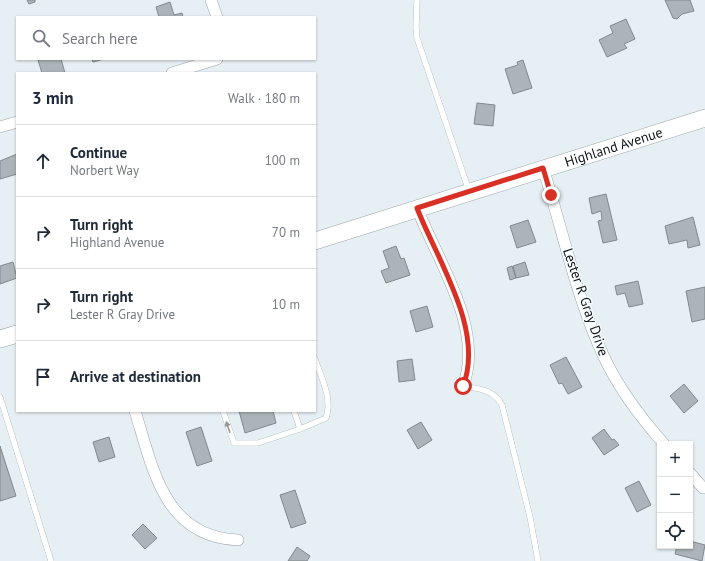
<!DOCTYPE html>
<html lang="en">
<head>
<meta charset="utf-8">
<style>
	body { margin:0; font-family:"PT Sans",sans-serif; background:#f6f6f7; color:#1f2937 }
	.controls { position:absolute; right:12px; bottom:12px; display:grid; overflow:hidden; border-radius:0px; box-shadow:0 1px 3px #0004 }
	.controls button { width:36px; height:36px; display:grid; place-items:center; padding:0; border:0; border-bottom:1px solid #e0e1e3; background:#fff; color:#1f2937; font:20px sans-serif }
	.stop { position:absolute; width:12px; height:12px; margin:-9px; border:3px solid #d93025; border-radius:50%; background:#fff }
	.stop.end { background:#d93025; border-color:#fff; box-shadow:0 1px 4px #0008 }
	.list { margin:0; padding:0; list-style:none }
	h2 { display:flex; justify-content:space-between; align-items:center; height:52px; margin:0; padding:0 16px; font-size:17px }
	h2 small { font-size:13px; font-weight:400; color:#747a83 }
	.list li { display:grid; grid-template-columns:26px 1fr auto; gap:12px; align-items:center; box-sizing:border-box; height:72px; padding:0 16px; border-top:1px solid #e0e1e3 }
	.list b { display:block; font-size:15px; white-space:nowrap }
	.list p { margin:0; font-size:13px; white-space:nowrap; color:#747a83 }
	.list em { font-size:13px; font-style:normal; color:#747a83 }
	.icon { flex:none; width:22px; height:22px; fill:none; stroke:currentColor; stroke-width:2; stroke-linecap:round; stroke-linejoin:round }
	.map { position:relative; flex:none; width:705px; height:561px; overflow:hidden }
	.search { position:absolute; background:#fff; box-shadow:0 1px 3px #0004; left:16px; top:16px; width:300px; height:44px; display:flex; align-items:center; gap:10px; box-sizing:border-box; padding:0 14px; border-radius:0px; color:#747a83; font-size:15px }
	.panel { position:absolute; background:#fff; box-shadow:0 1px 3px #0004; left:16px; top:72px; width:300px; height:340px; border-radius:0px }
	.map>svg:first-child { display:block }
	.building { fill:#abb4b8; stroke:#80898c }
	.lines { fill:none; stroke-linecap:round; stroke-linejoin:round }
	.service-casing { stroke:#9da7ab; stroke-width:6 }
	.minor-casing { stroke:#9da7ab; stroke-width:12 }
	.primary-casing { stroke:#9da7ab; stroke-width:18 }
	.service { stroke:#fff; stroke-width:5.5 }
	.minor { stroke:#fff; stroke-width:11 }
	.primary { stroke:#fff; stroke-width:17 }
	.oneway { fill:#939595 }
	.route { stroke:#d93025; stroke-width:5 }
	.labels { text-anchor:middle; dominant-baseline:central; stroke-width:3; stroke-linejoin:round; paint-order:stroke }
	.street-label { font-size:14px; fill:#0f1314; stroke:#f6fcff }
</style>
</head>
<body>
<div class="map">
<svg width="705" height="561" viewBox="0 0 705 561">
	<rect width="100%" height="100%" fill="#e6eff4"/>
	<!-- building -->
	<g class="building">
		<polygon points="27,0 35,0 35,2 29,4"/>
		<polygon points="665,0 690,0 694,11 682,14 677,19 673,18"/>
		<polygon points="170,2 174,15 182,13 183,17 159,17 156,7"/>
		<polygon points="626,19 635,39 624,44 627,48 607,57 599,40 613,33 610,26"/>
		<polygon points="41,59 61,59 65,73 42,73 38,60"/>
		<polygon points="92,59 104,59 93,62"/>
		<polygon points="523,60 532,88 513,94 505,69 518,65 517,62"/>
		<polygon points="477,103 495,105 493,126 474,124"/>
		<polygon points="17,154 17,174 0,179 0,161"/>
		<polygon points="606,194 617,240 603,243 598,221 602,220 601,211 592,214 589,198"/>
		<polygon points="693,217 700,245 688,248 687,240 669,244 665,226"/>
		<polygon points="528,220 536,242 517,248 510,226"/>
		<polygon points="396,246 401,259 404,258 410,275 386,283 381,271 389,268 383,251"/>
		<polygon points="13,262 17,278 0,284 0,266"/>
		<polygon points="525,262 529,275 516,278 513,266"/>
		<polygon points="512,266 516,278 510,280 507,268"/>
		<polygon points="638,281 643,304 629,307 625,293 617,295 615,286"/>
		<polygon points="705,287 705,319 692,322 686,291"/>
		<polygon points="427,306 433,327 416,332 410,311"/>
		<polygon points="566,357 582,387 568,394 562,383 559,384 550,365"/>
		<polygon points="412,359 415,380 399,382 397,361"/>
		<polygon points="684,384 698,401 684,413 670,396"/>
		<polygon points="239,411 273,411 276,423 245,433"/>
		<polygon points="421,422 432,440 418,449 407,430"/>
		<polygon points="201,427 212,461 197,466 186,432"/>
		<polygon points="604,429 612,440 614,439 619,445 604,455 592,438"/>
		<polygon points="109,437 115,457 99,462 93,442"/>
		<polygon points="0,446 16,496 0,501"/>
		<polygon points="639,481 651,505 637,512 625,488"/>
		<polygon points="295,490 306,523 291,528 280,495"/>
		<polygon points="143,524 157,538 145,549 132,535"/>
		<polygon points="690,541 705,545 702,561 675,554 677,546 690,546"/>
		<polygon points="297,547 310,556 307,561 288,561"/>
	</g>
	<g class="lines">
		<!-- service casing -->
		<g class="service-casing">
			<g id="service">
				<polyline points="417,0 416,27 417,38 469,191"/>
				<path d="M463,386c16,3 30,3 39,19l28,112 8,44"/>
				<polyline points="0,397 51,561"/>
				<polyline points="223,411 234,443 258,443 300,429 294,411"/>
				<path d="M300,429l26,-11c7,-19 -5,-41 -11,-59"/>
			</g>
		</g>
		<!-- minor casing -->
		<g class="minor-casing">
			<g id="minor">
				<polyline points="211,0 217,17"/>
				<polyline points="172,73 217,59"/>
				<polyline points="0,127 17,122"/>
				<path d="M543,168c20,63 33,129 61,189 15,32 37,61 60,87"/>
				<path d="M417,208c20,52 68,121 46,178"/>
				<path d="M135,411c18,58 29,126 103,129"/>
				<polyline points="690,473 703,488"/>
			</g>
		</g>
		<!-- primary casing -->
		<g class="primary-casing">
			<g id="primary">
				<path id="s1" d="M315,241l390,-123"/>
				<polyline points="0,339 17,334"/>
			</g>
		</g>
		<!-- service -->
		<use href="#service" class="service"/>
		<!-- minor -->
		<use href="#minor" class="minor"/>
		<!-- primary -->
		<use href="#primary" class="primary"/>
	</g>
	<!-- one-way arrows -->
	<defs><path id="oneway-solid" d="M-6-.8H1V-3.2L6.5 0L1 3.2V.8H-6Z"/></defs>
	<use class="oneway" href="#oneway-solid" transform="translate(228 427) rotate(-109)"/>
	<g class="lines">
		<!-- route -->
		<path class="route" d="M463,386c22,-56 -26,-126 -46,-178l126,-40 8,27"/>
	</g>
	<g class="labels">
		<!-- street labels -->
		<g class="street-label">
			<text stroke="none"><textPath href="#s1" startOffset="313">Highland Avenue</textPath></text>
			<text transform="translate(586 302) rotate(71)">Lester R Gray Drive</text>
		</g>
	</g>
</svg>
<div class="controls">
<button>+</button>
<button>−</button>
<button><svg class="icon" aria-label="locate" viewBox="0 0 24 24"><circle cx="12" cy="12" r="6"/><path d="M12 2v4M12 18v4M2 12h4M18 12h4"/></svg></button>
</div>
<div class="stop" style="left:463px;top:386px"></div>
<div class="stop end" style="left:551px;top:195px"></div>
<div class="search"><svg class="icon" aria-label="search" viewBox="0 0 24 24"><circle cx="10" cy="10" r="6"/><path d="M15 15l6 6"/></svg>Search here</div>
<section class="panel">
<h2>3 min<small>Walk · 180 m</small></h2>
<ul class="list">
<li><svg class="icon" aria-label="ahead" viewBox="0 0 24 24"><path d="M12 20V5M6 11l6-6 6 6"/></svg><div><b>Continue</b><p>Norbert Way</p></div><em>100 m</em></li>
<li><svg class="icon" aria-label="right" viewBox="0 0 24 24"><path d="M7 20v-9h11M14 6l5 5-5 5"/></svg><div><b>Turn right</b><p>Highland Avenue</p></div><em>70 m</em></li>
<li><svg class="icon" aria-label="right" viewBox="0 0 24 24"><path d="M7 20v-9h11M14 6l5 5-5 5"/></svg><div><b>Turn right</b><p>Lester R Gray Drive</p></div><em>10 m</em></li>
<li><svg class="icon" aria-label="arrive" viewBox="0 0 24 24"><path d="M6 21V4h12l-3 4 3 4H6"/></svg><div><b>Arrive at destination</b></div></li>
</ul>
</section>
</div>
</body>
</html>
